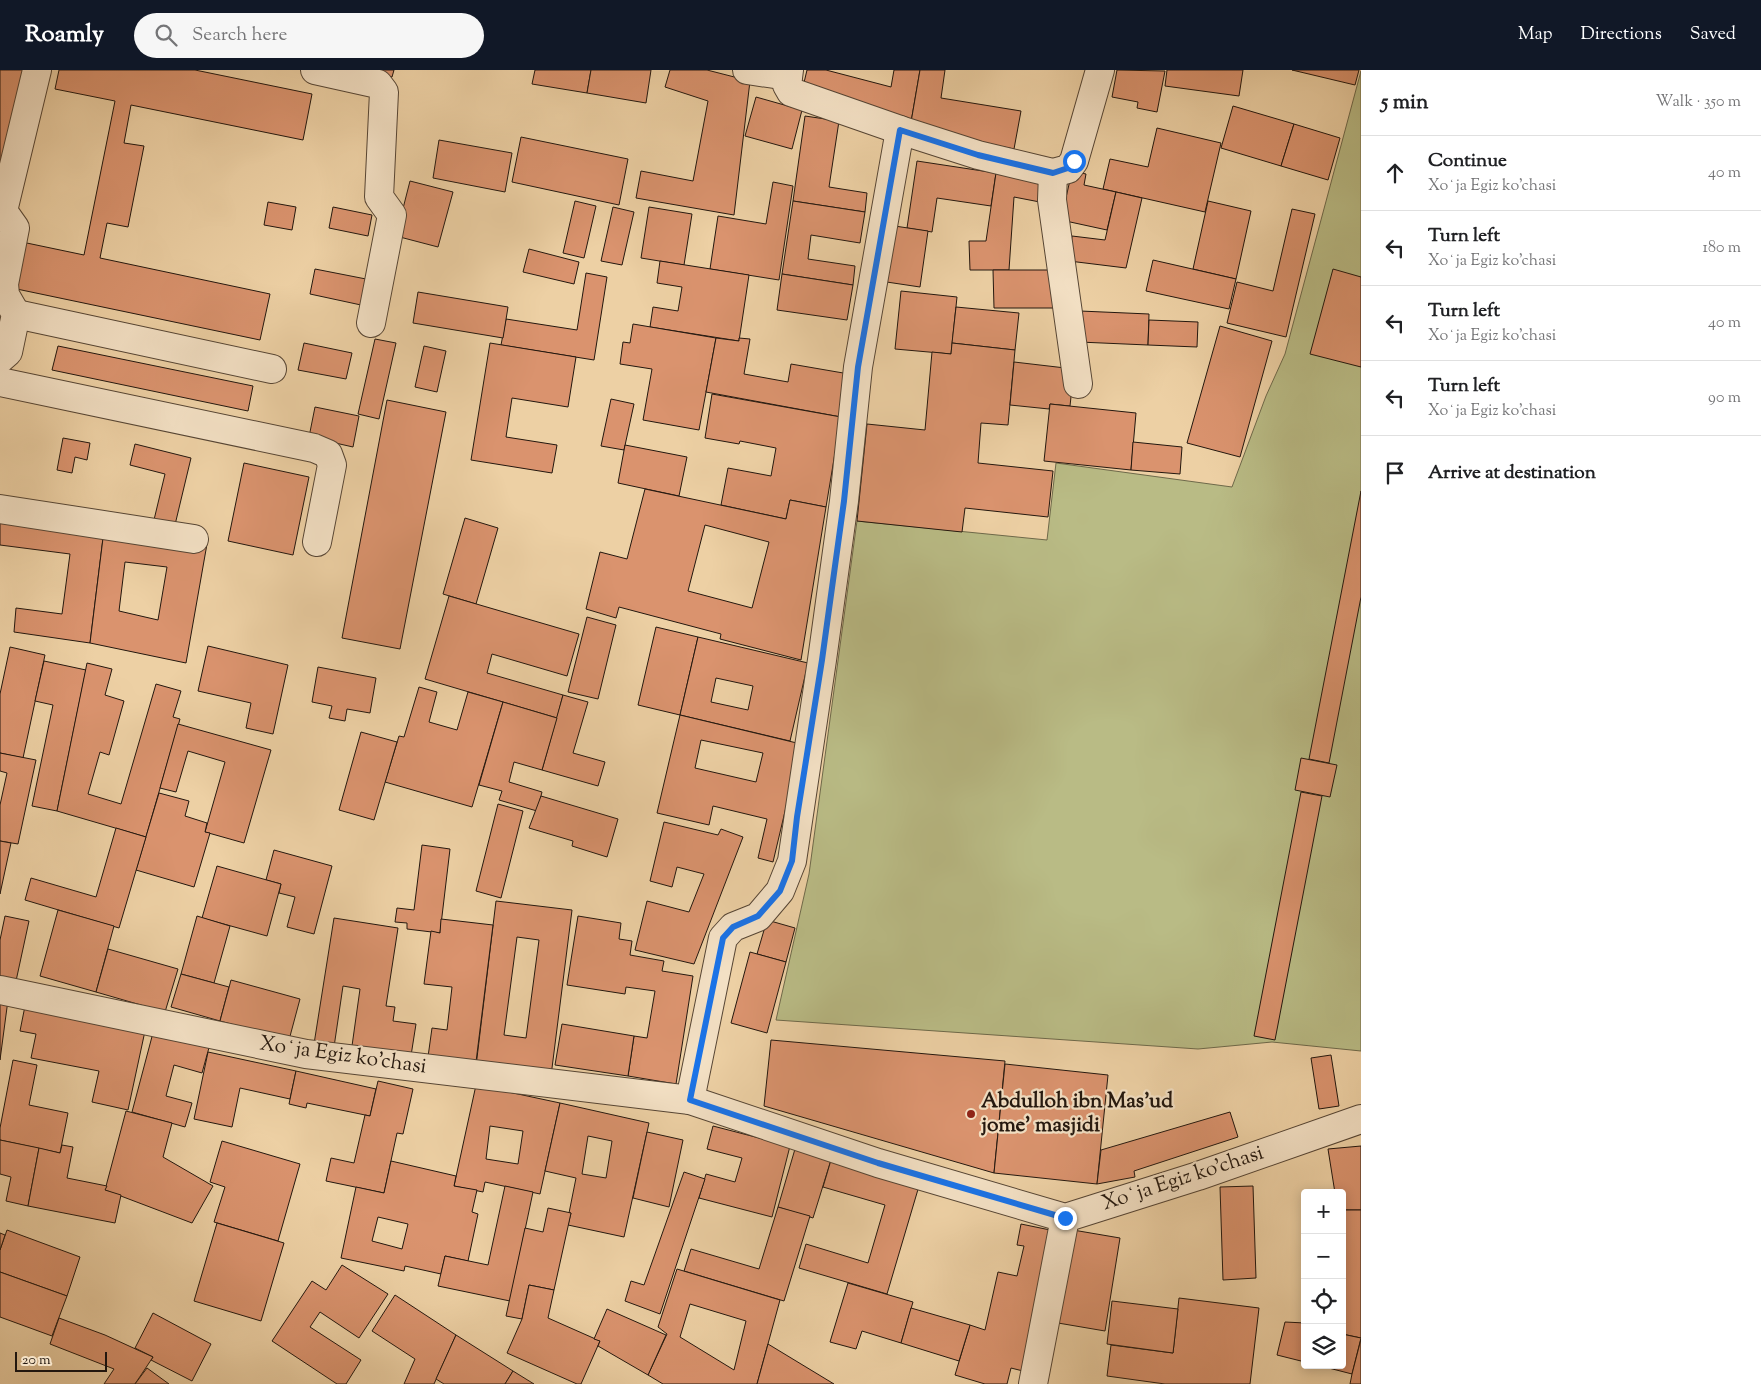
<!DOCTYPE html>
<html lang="en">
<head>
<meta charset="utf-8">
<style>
	body { margin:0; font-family:"Sorts Mill Goudy",serif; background:#f6f6f6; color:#202124 }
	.controls { position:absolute; right:15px; bottom:15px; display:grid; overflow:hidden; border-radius:5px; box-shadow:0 2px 12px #0003 }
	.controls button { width:45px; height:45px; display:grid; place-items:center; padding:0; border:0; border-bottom:1px solid #e0e0e0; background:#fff; color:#202124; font:25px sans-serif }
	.scale { position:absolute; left:15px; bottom:12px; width:92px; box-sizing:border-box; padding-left:5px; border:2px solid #23170e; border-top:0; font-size:14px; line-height:18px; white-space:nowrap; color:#23170e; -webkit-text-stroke:4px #f3e0c4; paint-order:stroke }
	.stop { position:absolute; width:15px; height:15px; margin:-11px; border:4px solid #1a73e8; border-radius:50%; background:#fff }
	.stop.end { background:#1a73e8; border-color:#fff; box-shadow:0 1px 5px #0008 }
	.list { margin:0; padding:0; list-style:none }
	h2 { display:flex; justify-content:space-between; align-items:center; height:65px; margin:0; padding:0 20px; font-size:21px }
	h2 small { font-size:16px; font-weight:400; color:#757577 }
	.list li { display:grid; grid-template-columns:32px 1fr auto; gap:15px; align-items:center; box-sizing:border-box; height:75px; padding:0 20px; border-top:1px solid #e0e0e0 }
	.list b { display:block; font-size:19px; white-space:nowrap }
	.list p { margin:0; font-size:16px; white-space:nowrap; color:#757577 }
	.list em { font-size:16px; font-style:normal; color:#757577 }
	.icon { flex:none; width:28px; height:28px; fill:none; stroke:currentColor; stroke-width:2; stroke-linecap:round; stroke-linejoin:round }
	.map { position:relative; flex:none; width:1361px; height:1314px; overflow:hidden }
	header { display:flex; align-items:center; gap:30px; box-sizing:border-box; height:70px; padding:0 25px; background:#111827; color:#fff }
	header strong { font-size:24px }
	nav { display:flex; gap:28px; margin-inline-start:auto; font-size:18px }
	.search { width:350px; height:45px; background:#f6f6f6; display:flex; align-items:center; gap:12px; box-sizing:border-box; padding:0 18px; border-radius:28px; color:#757577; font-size:19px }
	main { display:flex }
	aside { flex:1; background:#fff }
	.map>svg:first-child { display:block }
	.green { fill:#b9bb85; stroke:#6e694a }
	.building { fill:#da936e; stroke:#23170e; fill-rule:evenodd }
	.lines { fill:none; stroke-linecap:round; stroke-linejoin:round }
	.minor-casing { stroke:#564534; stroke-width:30 }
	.minor { stroke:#f3e0c4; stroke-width:28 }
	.route { stroke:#1a73e8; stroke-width:6 }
	.poi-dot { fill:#8f2418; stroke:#f3e0c4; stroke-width:2 }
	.labels { text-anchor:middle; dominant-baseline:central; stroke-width:4.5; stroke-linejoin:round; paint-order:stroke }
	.street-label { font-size:21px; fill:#23170e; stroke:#f3e0c4 }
	.poi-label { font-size:21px; font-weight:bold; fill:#23170e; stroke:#f3e0c4; text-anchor:start }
</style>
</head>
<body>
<header>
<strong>Roamly</strong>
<div class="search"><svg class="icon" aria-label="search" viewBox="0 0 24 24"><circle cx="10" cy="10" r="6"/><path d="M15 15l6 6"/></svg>Search here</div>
<nav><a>Map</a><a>Directions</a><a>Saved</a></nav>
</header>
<main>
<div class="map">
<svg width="1361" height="1314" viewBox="0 0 1361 1314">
	<rect width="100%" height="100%" fill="#edd0a4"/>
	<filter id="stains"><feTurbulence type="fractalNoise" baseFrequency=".004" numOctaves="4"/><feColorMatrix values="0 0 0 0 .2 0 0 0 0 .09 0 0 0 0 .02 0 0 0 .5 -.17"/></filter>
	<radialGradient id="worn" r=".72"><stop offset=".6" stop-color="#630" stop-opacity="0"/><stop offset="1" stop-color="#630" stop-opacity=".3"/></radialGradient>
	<!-- green -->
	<polygon class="green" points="1361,1 1361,981 1272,972 1198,979 776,950 809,804 857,451 1047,470 1056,393 1232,417 1266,326 1285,284"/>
	<!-- building -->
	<g class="building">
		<polygon points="0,0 30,0 0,114"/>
		<polygon points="59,0 195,0 312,24 303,70 131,35 124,73 144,76 128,157 107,153 100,188 270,224 260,270 12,218 22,172 84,185 115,31 55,19"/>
		<polygon points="366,0 394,0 392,7 365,2"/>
		<polygon points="535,0 591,0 587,23 532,14"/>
		<polygon points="591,0 651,0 646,33 587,23"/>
		<polygon points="670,0 707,0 750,11 734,145 636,128 641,101 693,111 708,31 665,17"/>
		<polygon points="807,0 826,0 891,17 894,0 920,0 910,58 802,21"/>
		<polygon points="920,0 945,0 941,28 1021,41 1014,79 910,58"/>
		<polygon points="1117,0 1165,1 1157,42 1137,38 1138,32 1112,27"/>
		<polygon points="1167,0 1243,0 1239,26 1165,16"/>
		<polygon points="1292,0 1359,0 1355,15"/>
		<polygon points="756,27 802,40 792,79 745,66"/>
		<polygon points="1233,36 1294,54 1281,96 1221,78"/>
		<polygon points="805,46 839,51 829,117 867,123 865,142 793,131"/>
		<polygon points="1294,54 1340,68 1328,110 1281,96"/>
		<polygon points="1157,58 1221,73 1205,142 1103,119 1110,89 1148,97"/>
		<polygon points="521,67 628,89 619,135 512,112"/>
		<polygon points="439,70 512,83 505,122 433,108"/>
		<polygon points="917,91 996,103 991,136 937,128 932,162 907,158"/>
		<polygon points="1072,101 1086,104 1084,115 1116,122 1107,160 1061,150"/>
		<polygon points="996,103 1049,114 1045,133 1014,127 1009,200 970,200 969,171 986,171"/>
		<polygon points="410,111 453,122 438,177 396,166"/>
		<polygon points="773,112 793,116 779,210 710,199 718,146 766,154"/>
		<polygon points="1116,122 1142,128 1126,198 1069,191 1072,166 1105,170"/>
		<polygon points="575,131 596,136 584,188 563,183"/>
		<polygon points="793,131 865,142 860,173 811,165 808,189 855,196 853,215 782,204"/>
		<polygon points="1208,131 1251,141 1236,209 1193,199"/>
		<polygon points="268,132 296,137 292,160 264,155"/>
		<polygon points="333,137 372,145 368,166 329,158"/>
		<polygon points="613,137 634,142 622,195 601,191"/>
		<polygon points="649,137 692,144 684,195 641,188"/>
		<polygon points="1292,139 1315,144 1286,267 1227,253 1237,212 1273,221"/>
		<polygon points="888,155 928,161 920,217 880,211"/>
		<polygon points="529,179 579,192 574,214 523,202"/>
		<polygon points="1153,190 1236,209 1229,239 1146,221"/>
		<polygon points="660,191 749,205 739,271 650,257 653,237 678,241 682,217 657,213"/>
		<polygon points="315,199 366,209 361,235 310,224"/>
		<polygon points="1333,199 1361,207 1361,297 1310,284"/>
		<polygon points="993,200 1057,200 1057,238 994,238"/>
		<polygon points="586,203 607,207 594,290 501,275 506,249 577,260"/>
		<polygon points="782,204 853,215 847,250 777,240"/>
		<polygon points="901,221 957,227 951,284 895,279"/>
		<polygon points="418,222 508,237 503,268 413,253"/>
		<polygon points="956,237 1019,243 1015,280 952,273"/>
		<polygon points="1080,241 1149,244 1148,275 1079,272"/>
		<polygon points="1149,250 1198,252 1197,277 1148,275"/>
		<polygon points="633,254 716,268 699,360 643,350 652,299 620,294 623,272 630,273"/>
		<polygon points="1220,256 1272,271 1240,387 1187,373"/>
		<polygon points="716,268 739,271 739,268 750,269 744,304 788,312 791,294 849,304 841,347 706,322"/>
		<polygon points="375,269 396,273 379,349 358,344"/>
		<polygon points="304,273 352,283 346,309 298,300"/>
		<polygon points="490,273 576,287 568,337 512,328 506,367 557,375 552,403 471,390"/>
		<polygon points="952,273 1015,280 1008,355 981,353 978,393 1053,401 1048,447 965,438 962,462 857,451 867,354 925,360 932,282 951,284"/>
		<polygon points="58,276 253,316 248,341 52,300"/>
		<polygon points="424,276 446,281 437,322 415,317"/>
		<polygon points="1014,292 1074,299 1070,336 1050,334 1049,339 1010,335"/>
		<polygon points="712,324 841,347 826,437 790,430 786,449 721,435 728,398 771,406 776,378 740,371 739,374 705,368"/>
		<polygon points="611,329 634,334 624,380 601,376"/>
		<polygon points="387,330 446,342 400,579 342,568"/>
		<polygon points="1050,334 1136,343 1131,400 1044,391"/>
		<polygon points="315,337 359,346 353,377 309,367"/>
		<polygon points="63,368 90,373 87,390 75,387 72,403 57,400"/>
		<polygon points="1133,372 1182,377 1180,404 1131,400"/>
		<polygon points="135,374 191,388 174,459 153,454 165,404 130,395"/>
		<polygon points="625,375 687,387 679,426 618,413"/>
		<polygon points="244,393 309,407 293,485 228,471"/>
		<path d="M645,419l141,30 4,-19 36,7 -25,153 -81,-21 1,-5 -102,-27 -3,11 -30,-9 14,-57 27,7zM705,455l64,17 -17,66 -64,-17z"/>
		<polygon points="1361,421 1361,527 1329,693 1309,689"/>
		<polygon points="0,446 104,460 90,573 14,562 16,538 62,544 70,484 0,475"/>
		<polygon points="465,448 498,458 476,534 443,524"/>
		<path d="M104,460l103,14 -21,119 -96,-20zM125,492l42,5 -9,53 -39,-9z"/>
		<polygon points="449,526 579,564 567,606 492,584 487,603 563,625 557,648 425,609"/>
		<polygon points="587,547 616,555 598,629 568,622"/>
		<polygon points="656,557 698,567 680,645 638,635"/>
		<path d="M698,567l110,26 -18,78 -110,-26zM716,608l37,8 -5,24 -37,-8z"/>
		<polygon points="208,576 288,595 273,664 246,658 251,633 198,621"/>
		<polygon points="10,577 45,585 23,688 0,683 0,624"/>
		<polygon points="44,591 86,600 57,741 32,736 53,635 35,631"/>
		<polygon points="87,593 112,599 105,625 124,631 109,685 100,682 88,724 121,734 156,614 181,621 173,647 180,649 146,767 57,741"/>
		<polygon points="318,597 376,608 370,643 347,639 345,651 329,648 332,636 312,632"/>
		<polygon points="419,617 437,622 429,652 457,660 468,622 503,632 472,737 385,712 399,666 404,667"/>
		<polygon points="563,625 588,632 573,683 605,692 598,716 542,700"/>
		<polygon points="503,632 557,648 542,700 514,692 509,712 542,722 537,741 499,730 502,721 479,715"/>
		<path d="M680,645l121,29 -28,118 -15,-4 9,-39 -54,-13 -4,19 -52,-12zM701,670l62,13 -7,29 -61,-14z"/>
		<polygon points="178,654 271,680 244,773 205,762 225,692 188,681 176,722 160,718"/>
		<polygon points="361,662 397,672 374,750 339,740"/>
		<polygon points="0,683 36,690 18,774 0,771 0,735 7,703 0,701"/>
		<polygon points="1301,688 1337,695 1330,727 1295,720"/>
		<polygon points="1301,722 1322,726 1275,970 1254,966"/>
		<polygon points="159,723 189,731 185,746 207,753 205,762 210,763 194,817 136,800"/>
		<polygon points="541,726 618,749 607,787 572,776 573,771 529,758"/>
		<polygon points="498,734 523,741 501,828 476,821"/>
		<polygon points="664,752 718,765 721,759 743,767 694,894 635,880 647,831 689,842 704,804 677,797 672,817 650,811"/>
		<polygon points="116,758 146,767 119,858 25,830 31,808 96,827"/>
		<polygon points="0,771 11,773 0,824"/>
		<polygon points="422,775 450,779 440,863 407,859 407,853 395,852 397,838 414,840"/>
		<polygon points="274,780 332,796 314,864 287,857 295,827 279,823 281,814 266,810"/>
		<polygon points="217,796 281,814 267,866 202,848"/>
		<path d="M496,831l76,9 -21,166 -75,-10zM517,867l22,3 -13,98 -22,-3z"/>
		<polygon points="58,840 114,856 96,922 40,906"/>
		<polygon points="5,846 29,851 16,911 0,907 0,870"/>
		<polygon points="197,846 230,856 214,913 181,904"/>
		<polygon points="578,846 621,853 619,869 632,871 630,885 664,891 662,901 693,906 676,1014 628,1006 634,966 647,968 655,921 626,917 625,924 567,915"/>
		<polygon points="334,848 398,858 386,936 395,937 393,951 416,954 410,992 351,983 360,919 343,916 334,977 314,974"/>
		<polygon points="441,849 493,855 475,1000 427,994 432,958 447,960 452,917 424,914 431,861 440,863"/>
		<polygon points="767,850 795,858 786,892 757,884"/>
		<polygon points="108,879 178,899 165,942 96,922"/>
		<polygon points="750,882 786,892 767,963 731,953"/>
		<polygon points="181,904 229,917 220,951 171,937"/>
		<polygon points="231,910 300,929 289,970 220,951"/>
		<polygon points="0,929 8,930 0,990"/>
		<polygon points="26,931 145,961 128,1040 92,1032 99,1001 31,988 36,964 20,961"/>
		<polygon points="562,954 634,966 628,1006 555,995"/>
		<polygon points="154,959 210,974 202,1003 174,995 166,1026 192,1033 185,1057 132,1042"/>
		<polygon points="771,970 1005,991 994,1103 764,1036"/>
		<polygon points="208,982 296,1001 290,1029 240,1018 232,1057 194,1049"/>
		<polygon points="1331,985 1339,1036 1319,1039 1311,988"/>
		<polygon points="13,990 37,995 29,1035 68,1043 60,1083 0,1070 0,1058"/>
		<polygon points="1005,994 1108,1005 1097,1114 994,1103"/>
		<polygon points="296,1001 376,1019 370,1046 307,1033 306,1038 289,1034"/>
		<polygon points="378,1011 413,1019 403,1064 397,1063 384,1123 326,1111 331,1088 354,1093 365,1045 370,1046"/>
		<path d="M476,1015l84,18 -20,91 -55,-12 -2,10 -29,-6zM490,1056l33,5 -5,33 -32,-5z"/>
		<path d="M560,1033l89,20 -25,114 -56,-12 3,-12h-2l7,-35 -31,-7zM588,1066l24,5 -6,37 -24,-4z"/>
		<polygon points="126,1041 172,1053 163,1087 213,1116 192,1153 105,1120"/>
		<polygon points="1230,1042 1238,1067 1134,1101 1135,1107 1097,1114 1101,1080"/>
		<polygon points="713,1056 790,1076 772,1147 699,1128 706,1104 735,1112 742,1088 707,1079"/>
		<polygon points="647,1062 683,1070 669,1137 633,1128"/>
		<polygon points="0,1070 39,1078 28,1136 6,1131 11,1107 0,1104"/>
		<polygon points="222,1071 300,1094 278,1171 214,1152 225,1117 210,1112"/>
		<polygon points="62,1075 73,1077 67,1108 107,1116 105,1120 121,1125 115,1153 28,1136 39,1078 60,1083"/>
		<polygon points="1361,1076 1361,1140 1342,1140 1342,1123 1335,1123 1328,1079"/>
		<polygon points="795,1079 831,1090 813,1148 778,1137"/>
		<polygon points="831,1090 919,1116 887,1224 799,1198 806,1174 868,1193 885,1135 823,1117"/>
		<path d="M391,1091l65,15 -2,10 23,4 -5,22 6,2 -10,47 -23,-5 -4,18 -36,-8 -1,5 -63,-13 15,-71 28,6zM378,1147l30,7 -6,25 -30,-8z"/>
		<polygon points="684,1102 705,1109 660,1244 625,1231 631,1211 644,1215"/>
		<polygon points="505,1116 533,1122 510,1231 438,1216 445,1186 488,1195"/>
		<polygon points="1253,1116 1256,1208 1223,1210 1220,1117"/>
		<polygon points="778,1137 810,1146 784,1231 684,1201 691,1179 759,1199"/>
		<polygon points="548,1138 571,1143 554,1220 529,1215 522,1249 506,1246 525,1158 543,1162"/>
		<polygon points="1342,1140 1361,1140 1361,1268 1342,1264"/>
		<polygon points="217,1153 284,1173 261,1251 194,1231"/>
		<polygon points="1021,1154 1055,1161 1027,1302 1011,1298 1007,1314 985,1314 955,1305 970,1255 985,1260 998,1202 1017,1206 1024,1176 1017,1175"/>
		<polygon points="7,1160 80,1187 67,1226 0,1202 0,1180"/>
		<polygon points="1073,1160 1120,1168 1105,1261 1058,1253"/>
		<polygon points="0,1163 5,1165 0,1180"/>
		<polygon points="342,1195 388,1224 359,1268 320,1242 310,1257 361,1290 346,1314 337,1314 272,1271 312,1211 326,1220"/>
		<path d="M677,1199l103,31 -23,84h-94l-15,-9 19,-41 -9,-7zM690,1234l56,17 -12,49 -54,-33z"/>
		<polygon points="0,1202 67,1226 52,1266 0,1247"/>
		<polygon points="848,1213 913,1232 901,1273 862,1261 856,1279 830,1272"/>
		<polygon points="529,1215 554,1220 548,1248 600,1271 581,1314 577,1314 507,1283 522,1249"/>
		<polygon points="395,1225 456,1265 434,1314 404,1314 415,1289 372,1261"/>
		<polygon points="1179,1228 1259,1238 1250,1314 1165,1314 1107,1306 1111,1275 1173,1283"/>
		<polygon points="1112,1231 1178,1239 1173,1283 1107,1274"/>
		<polygon points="911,1238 970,1255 959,1291 901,1273"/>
		<polygon points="607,1239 666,1265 648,1305 598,1276 600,1271 594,1269"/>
		<polygon points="153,1243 211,1274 192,1311 151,1290 153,1287 135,1278"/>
		<polygon points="59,1248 105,1265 153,1287 135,1314 104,1314 114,1299 50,1274"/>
		<polygon points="1285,1252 1305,1253 1305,1292 1277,1285"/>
		<polygon points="1342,1264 1361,1268 1352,1304 1317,1295 1342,1295"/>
		<polygon points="456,1265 513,1301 505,1314 444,1314 436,1309"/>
		<polygon points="1361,1269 1361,1314 1350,1314 1352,1304"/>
		<polygon points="768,1274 834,1314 757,1314"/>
		<polygon points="147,1298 169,1314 135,1314"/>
		<polygon points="513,1301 534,1314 505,1314"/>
	</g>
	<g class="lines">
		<!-- minor casing -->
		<g class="minor-casing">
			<g id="minor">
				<polyline points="315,0 378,14 384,22 379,127 392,145 371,253"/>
				<polyline points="747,0 788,6"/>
				<polyline points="789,0 787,15 791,22 900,60"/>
				<polyline points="1053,103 1052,130 1078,314"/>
				<polyline points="16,244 272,299"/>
				<polyline points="0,289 8,282 16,244 5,225 4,214 15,158 3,141 37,0"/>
				<polyline points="0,312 314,378 328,384 332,395 317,472"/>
				<polyline points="0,439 194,469"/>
				<polyline points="0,920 306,984 690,1030 878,1093 1065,1148 1198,1106 1361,1049"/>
				<polyline points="690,1030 723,868 733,857 758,847 780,821 792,791 822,590 844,431 858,297 900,60 978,85 1053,103 1068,99 1074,91 1100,0"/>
				<polyline points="1033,1314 1065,1148"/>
			</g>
		</g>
		<!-- minor -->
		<use href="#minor" class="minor"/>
	</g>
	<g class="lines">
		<!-- route -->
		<polyline class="route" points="1065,1148 878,1093 690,1030 723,868 733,857 758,846 780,821 792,791 797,747 822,590 844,431 858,297 900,60 978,85 1053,103 1068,98 1074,91"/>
	</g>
	<!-- markers -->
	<circle class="poi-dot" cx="971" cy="1044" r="5"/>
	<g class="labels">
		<!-- street labels -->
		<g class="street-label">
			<text transform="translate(343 986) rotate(8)">Xoʻja Egiz ko'chasi</text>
			<text transform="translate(1183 1109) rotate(-18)">Xoʻja Egiz ko'chasi</text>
		</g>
		<!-- poi labels -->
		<g class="poi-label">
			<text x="981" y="1032">Abdulloh ibn Mas'ud<tspan x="981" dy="24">jome' masjidi</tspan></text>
		</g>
	</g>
	<rect width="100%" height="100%" filter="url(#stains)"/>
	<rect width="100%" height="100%" fill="url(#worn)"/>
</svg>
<div class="controls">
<button>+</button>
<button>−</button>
<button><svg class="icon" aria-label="locate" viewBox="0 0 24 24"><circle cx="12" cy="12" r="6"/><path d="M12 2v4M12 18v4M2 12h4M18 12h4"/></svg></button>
<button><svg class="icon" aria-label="layers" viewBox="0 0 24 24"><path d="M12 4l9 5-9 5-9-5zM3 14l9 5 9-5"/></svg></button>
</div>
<div class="scale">20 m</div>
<div class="stop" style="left:1074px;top:91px"></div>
<div class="stop end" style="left:1065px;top:1148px"></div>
</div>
<aside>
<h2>5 min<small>Walk · 350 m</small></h2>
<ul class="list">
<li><svg class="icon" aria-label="ahead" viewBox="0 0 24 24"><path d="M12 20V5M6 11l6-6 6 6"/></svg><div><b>Continue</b><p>Xoʻja Egiz ko'chasi</p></div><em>40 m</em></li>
<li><svg class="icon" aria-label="left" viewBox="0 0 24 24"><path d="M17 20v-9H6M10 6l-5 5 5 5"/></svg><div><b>Turn left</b><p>Xoʻja Egiz ko'chasi</p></div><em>180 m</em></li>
<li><svg class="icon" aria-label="left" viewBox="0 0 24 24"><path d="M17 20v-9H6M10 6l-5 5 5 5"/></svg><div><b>Turn left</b><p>Xoʻja Egiz ko'chasi</p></div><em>40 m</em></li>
<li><svg class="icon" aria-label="left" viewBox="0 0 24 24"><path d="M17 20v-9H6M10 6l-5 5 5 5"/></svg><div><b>Turn left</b><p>Xoʻja Egiz ko'chasi</p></div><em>90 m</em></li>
<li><svg class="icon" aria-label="arrive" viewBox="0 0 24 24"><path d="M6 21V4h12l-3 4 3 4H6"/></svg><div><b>Arrive at destination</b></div></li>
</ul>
</aside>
</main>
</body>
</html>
